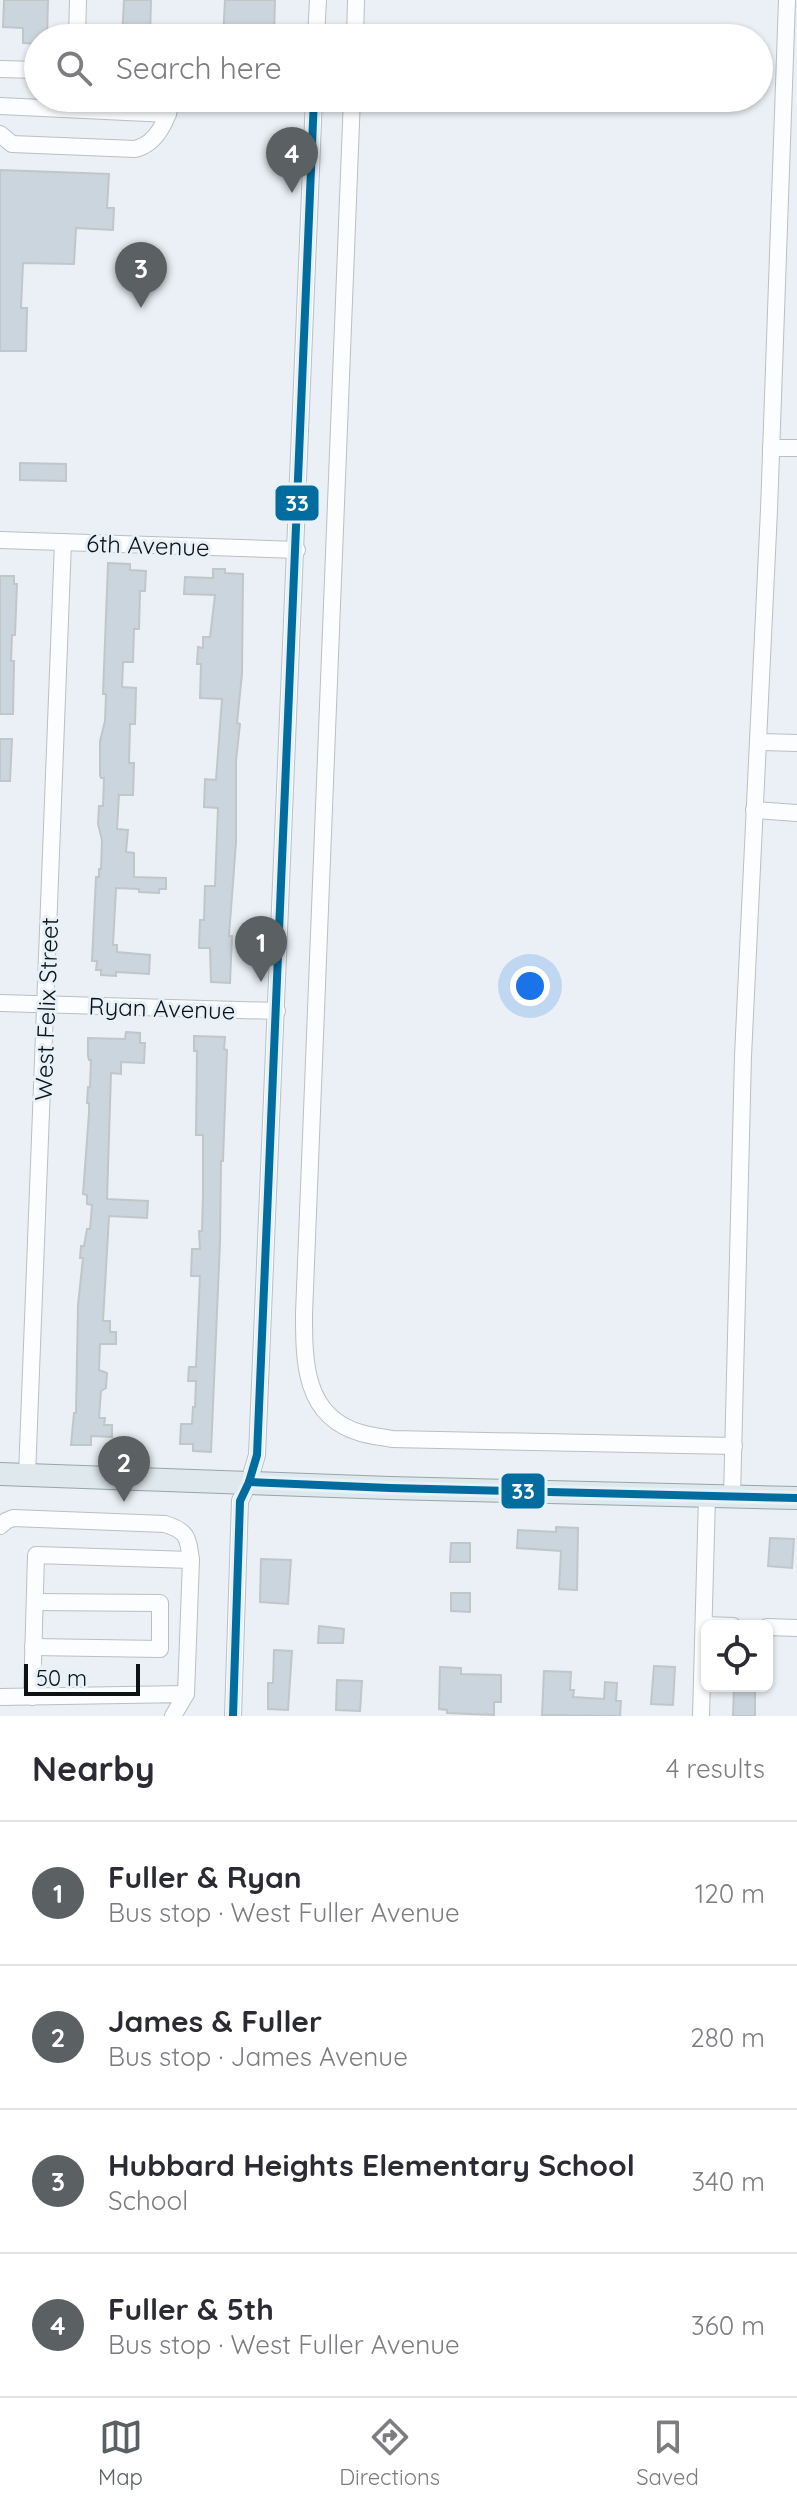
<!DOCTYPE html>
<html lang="en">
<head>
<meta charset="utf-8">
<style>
	body { margin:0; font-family:Quicksand,sans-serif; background:#f2f2f3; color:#2b2b33 }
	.controls { position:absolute; right:24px; bottom:24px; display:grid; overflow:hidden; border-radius:12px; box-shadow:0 2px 6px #0004 }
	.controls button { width:72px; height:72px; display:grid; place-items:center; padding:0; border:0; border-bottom:2px solid #e1e1e2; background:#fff; color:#2b2b33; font:40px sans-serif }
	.scale { position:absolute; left:24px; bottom:20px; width:116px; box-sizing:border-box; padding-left:8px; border:4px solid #0e1215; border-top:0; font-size:22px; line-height:28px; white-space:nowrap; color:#0e1215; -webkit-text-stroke:6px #e6f1f9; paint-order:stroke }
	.you { position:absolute; left:530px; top:986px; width:28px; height:28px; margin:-20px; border:6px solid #fff; border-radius:50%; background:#1a73e8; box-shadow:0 0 0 12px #1a73e833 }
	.badge { display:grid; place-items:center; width:52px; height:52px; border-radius:50%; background:#5b6063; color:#fff; font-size:26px; font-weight:700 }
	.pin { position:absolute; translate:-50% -66px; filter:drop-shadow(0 2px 4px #0008) }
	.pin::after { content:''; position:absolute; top:42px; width:28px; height:24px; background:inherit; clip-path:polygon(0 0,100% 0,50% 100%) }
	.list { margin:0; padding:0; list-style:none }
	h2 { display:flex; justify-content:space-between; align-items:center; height:104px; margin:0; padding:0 32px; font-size:34px }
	h2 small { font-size:26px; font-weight:400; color:#7c7c81 }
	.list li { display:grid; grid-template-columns:52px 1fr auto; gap:24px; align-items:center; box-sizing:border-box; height:144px; padding:0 32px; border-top:2px solid #e1e1e2 }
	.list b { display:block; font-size:30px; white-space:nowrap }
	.list p { margin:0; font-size:26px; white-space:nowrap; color:#7c7c81 }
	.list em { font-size:26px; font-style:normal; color:#7c7c81 }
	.icon { flex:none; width:44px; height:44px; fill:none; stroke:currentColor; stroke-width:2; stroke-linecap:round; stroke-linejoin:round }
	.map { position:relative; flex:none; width:797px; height:1716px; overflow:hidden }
	.search { position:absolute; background:#fff; box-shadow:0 2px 6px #0004; left:24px; right:24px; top:24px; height:88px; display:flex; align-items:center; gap:20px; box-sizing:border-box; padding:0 28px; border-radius:44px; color:#7c7c81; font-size:30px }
	.sheet { height:680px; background:#fff }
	nav { display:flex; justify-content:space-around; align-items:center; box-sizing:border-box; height:112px; border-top:2px solid #e1e1e2; background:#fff; font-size:22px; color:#7c7c81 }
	nav a { display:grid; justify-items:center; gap:4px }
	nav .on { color:#5b6063 }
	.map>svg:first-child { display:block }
	.building { fill:#cbd5dd; stroke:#c1c6c9; stroke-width:2 }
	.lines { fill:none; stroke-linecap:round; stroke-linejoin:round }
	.minor-casing { stroke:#babfc2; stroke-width:18 }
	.major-casing { stroke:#95a5ae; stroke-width:24 }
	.minor { stroke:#fcfdfe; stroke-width:16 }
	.major { stroke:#dfe8ec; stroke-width:22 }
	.bus-1-casing { stroke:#e6f1f9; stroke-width:14 }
	.bus-1 { stroke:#006d9e; stroke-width:8 }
	.labels { text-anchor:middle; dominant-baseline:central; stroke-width:6; stroke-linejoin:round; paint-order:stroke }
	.street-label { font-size:24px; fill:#0e1215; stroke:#e6f1f9 }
	.line-badge { stroke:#e6f1f9; stroke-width:3 }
	.badge-label { font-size:22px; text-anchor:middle; font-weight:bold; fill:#fff }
</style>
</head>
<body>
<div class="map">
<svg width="797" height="1716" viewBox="0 0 797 1716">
	<rect width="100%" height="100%" fill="#eaf0f5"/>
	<!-- building -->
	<g class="building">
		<polygon points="4,0 48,0 47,38 38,38 38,44 23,43 23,28 3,27"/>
		<polygon points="124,0 151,0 150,38 122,38"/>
		<polygon points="225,0 275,0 274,38 223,38"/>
		<polygon points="0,170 109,174 107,208 114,208 113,230 76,228 74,264 23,263 21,308 27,308 26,351 0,351"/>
		<polygon points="20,463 66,464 66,481 20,480"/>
		<polygon points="108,563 130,564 130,570 146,571 145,591 140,591 139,629 134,629 133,662 123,662 122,687 136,688 135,724 130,724 129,763 134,763 133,795 119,795 117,829 128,830 126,852 134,853 134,877 166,878 166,889 159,889 159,893 139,892 139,889 116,888 113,945 117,945 117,952 150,955 149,974 116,972 116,976 101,975 101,970 96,970 97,961 92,961 96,877 99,877 99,869 101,869 102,840 98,824 99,806 103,806 104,778 101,778 100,775 100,741 105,721 106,694 103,694"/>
		<polygon points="213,569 225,569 225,573 243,574 242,674 237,723 240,724 236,761 236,842 229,936 232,936 230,983 211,982 210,948 199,948 200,920 204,920 205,886 215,886 218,808 204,807 205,779 216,780 222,699 200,698 201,664 197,664 198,647 203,648 203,637 210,637 215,595 184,594 185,577 213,578"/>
		<polygon points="0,576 14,576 14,584 17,584 15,635 12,635 11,661 14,661 13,714 0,714"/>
		<polygon points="0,739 12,739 10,781 0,781"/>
		<polygon points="126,1032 140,1033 140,1043 145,1043 144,1063 121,1062 121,1074 111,1073 107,1199 148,1201 147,1218 109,1216 103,1321 110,1321 110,1332 116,1332 116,1344 100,1344 99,1370 107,1373 106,1388 101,1391 99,1418 105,1418 104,1425 112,1425 112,1437 91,1436 91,1445 71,1445 74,1413 76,1413 78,1305 83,1258 80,1258 81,1246 84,1246 87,1229 90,1229 92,1205 87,1204 87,1195 83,1194 89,1113 89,1103 87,1103 88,1087 90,1087 91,1060 89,1060 88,1056 88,1038 125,1039"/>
		<polygon points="194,1036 225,1037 224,1049 227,1050 223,1161 221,1161 220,1242 211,1452 193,1451 193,1444 180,1444 181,1424 192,1424 193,1407 195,1407 196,1381 188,1381 189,1367 196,1367 200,1276 191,1276 192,1249 200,1249 199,1231 202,1231 203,1196 203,1135 196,1135 197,1051 194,1051"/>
		<polygon points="556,1527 578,1528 577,1590 559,1589 561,1551 517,1548 518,1530 556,1532"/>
		<polygon points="770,1538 794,1539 792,1568 768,1566"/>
		<polygon points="451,1543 470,1543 470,1562 450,1562"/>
		<polygon points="261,1559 291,1560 288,1604 260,1602"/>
		<polygon points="451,1593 470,1593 470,1612 451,1611"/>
		<polygon points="319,1626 344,1629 343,1643 318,1643"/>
		<polygon points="274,1650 292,1651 288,1710 268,1709 268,1683 273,1683"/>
		<polygon points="654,1666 675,1667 673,1705 651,1704"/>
		<polygon points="440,1667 461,1668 461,1674 501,1675 501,1702 494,1702 494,1715 447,1713 447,1710 439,1709"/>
		<polygon points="544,1671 571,1672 570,1690 574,1690 573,1697 604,1699 605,1682 617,1683 616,1701 621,1701 620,1716 542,1715"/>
		<polygon points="337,1680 362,1681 360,1711 336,1710"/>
		<polygon points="734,1686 755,1686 755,1716 733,1716"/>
	</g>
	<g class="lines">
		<!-- minor casing -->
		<g class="minor-casing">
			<g id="minor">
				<polyline points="77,38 78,0"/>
				<polyline points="316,38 318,0"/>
				<polyline points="355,38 356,0"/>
				<polyline points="0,69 38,70"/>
				<path d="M352,98l-48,1216c0,48 0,103 57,119 10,3 21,4 31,6l342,7"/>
				<polyline points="0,106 168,114"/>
				<path d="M0,134l12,10 123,5c22,-5 33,-30 37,-51"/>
				<polyline points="771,448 797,448"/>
				<polyline points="0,540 297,550"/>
				<polyline points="759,742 797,743"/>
				<polyline points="754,810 797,813"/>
				<polyline points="0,1003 277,1011"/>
				<polyline points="27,1475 63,542"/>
				<polyline points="732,1497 743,1056 769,510 787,0"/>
				<path d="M0,1526l6,-5 7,-3 152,6c23,7 23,14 26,36l-5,134"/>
				<polyline points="704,1625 733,1626"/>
				<polyline points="767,1627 797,1628"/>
				<polyline points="33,1647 160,1649 160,1603 35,1602"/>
				<polyline points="0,1697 186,1694 173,1716"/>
				<polyline points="32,1697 36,1555 191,1560"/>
				<polyline points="233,1716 240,1501 249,1482 257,1455 314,98"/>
				<polyline points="701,1716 707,1496"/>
			</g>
		</g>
		<!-- major casing -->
		<g class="major-casing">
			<polyline id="major" points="0,1474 390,1488 797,1498"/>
		</g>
		<!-- minor -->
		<use href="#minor" class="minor"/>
		<!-- major -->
		<use href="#major" class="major"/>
		<!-- bus-1 casing -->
		<g class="bus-1-casing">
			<g id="bus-1">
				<polyline points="249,1482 390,1488 797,1498"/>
				<polyline points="233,1716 240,1501 249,1482 257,1455 314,98"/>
			</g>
		</g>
		<!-- bus-1 -->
		<use href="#bus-1" class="bus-1"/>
	</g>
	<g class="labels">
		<!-- street labels -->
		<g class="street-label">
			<text transform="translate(148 545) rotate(2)">6th Avenue</text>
			<text transform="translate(162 1008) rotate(2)">Ryan Avenue</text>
			<text transform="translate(46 1009) rotate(-88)">West Felix Street</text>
		</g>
	</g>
	<g class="line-badge">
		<rect x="274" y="484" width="46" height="38" rx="8" fill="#006d9e"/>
		<rect x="500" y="1472" width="46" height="38" rx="8" fill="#006d9e"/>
	</g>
	<g class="badge-label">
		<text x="297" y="511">33</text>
		<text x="523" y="1499">33</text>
	</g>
</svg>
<div class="controls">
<button><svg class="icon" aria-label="locate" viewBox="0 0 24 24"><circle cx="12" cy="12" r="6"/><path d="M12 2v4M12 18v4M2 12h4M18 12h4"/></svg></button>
</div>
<div class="scale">50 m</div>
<div class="you"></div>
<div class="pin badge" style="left:261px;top:982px">1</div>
<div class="pin badge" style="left:124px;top:1502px">2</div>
<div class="pin badge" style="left:141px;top:308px">3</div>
<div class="pin badge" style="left:292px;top:193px">4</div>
<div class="search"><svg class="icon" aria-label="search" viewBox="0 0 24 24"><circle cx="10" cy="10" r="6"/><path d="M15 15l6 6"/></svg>Search here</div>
</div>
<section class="sheet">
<h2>Nearby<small>4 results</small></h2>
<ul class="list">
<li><span class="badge">1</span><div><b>Fuller &amp; Ryan</b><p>Bus stop · West Fuller Avenue</p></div><em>120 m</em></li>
<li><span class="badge">2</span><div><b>James &amp; Fuller</b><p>Bus stop · James Avenue</p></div><em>280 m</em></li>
<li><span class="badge">3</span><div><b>Hubbard Heights Elementary School</b><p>School</p></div><em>340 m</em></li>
<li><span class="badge">4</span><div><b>Fuller &amp; 5th</b><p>Bus stop · West Fuller Avenue</p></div><em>360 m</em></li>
</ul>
</section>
<nav>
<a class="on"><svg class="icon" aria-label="map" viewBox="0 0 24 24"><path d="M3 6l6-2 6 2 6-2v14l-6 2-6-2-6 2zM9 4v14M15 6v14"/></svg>Map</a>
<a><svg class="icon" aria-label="directions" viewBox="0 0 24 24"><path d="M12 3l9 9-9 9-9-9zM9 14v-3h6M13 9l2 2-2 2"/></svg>Directions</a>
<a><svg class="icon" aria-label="saved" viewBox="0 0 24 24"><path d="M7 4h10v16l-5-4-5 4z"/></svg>Saved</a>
</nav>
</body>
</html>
